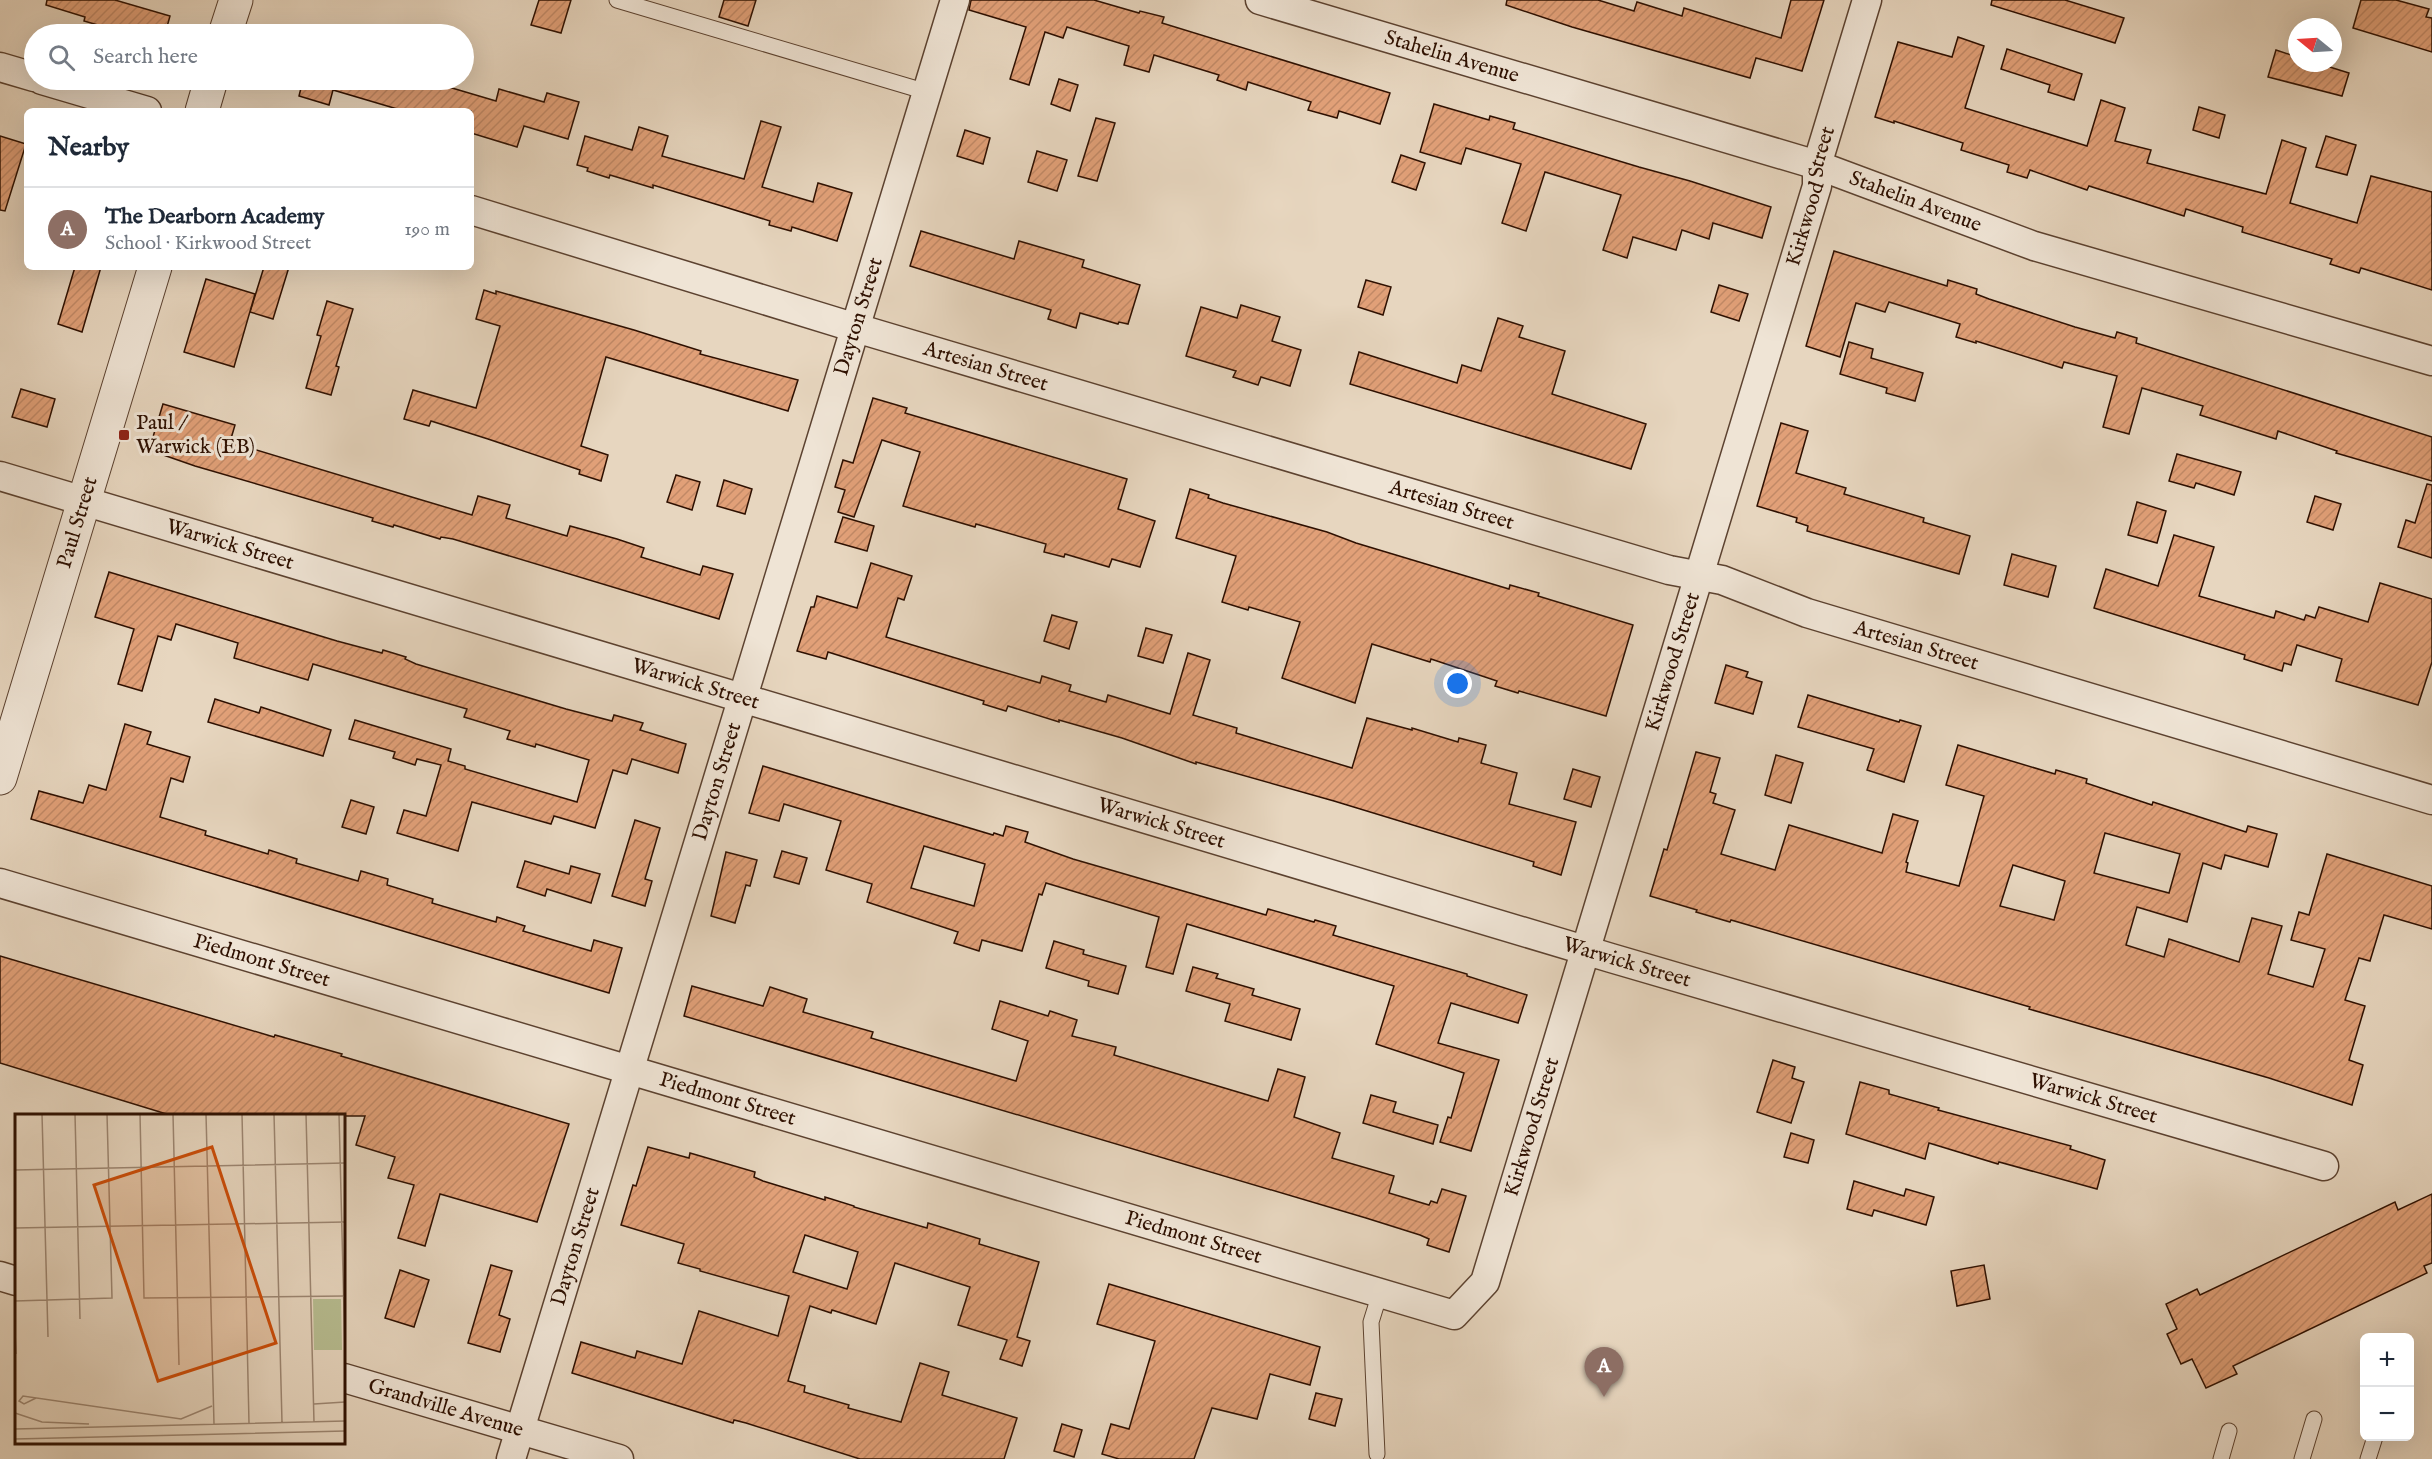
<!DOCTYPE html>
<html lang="en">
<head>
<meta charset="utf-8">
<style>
	body { margin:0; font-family:"IM FELL English",serif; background:#f2f2f3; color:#1f2937 }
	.controls { position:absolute; right:18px; bottom:18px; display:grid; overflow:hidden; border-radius:9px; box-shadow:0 6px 24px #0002 }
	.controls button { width:54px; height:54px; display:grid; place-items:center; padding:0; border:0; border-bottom:2px solid #e0e1e3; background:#fff; color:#1f2937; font:30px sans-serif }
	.compass { position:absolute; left:2288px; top:18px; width:54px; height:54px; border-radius:50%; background:#fff; box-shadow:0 6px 24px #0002; rotate:288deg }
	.you { position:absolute; left:1458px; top:684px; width:21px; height:21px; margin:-15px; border:4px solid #fff; border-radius:50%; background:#1a73e8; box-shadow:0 0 0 9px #1a73e833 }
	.badge { display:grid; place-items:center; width:39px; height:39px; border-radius:50%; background:#db2777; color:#fff; font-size:20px; font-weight:700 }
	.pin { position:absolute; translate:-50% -50px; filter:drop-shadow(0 2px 3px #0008) }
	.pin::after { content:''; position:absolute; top:32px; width:21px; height:18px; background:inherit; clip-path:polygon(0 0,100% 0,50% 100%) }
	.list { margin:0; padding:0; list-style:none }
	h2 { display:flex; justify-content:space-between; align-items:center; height:78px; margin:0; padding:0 24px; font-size:26px }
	h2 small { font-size:20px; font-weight:400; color:#747a83 }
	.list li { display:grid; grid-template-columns:39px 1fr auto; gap:18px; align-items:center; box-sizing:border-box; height:84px; padding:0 24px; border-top:2px solid #e0e1e3 }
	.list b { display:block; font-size:22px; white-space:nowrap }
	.list p { margin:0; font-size:20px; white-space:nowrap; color:#747a83 }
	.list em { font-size:20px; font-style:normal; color:#747a83 }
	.icon { flex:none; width:33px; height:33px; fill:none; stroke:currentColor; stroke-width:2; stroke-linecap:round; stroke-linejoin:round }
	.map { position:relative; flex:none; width:2432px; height:1459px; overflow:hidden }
	.search { position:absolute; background:#fff; box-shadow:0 6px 24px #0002; left:24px; top:24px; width:450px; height:66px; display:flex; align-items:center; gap:15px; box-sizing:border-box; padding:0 21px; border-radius:33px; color:#747a83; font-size:22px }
	.panel { position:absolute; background:#fff; box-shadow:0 6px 24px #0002; left:24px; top:108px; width:450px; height:162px; border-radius:9px }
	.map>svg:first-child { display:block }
	.building { fill:url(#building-hatch); stroke:#2e1001; stroke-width:1.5; fill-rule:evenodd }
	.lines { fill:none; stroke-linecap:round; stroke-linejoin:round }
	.service-casing { stroke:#5c4230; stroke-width:17 }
	.minor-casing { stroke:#5c4230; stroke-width:31 }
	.tertiary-casing { stroke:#5c4230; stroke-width:35 }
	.service { stroke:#efe4d5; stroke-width:15 }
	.minor { stroke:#efe4d5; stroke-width:28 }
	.tertiary { stroke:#efe4d5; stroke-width:33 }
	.poi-dot { fill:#8f2418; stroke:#efe4d5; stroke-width:2 }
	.labels { text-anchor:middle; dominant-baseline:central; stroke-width:6; stroke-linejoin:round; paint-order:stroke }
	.street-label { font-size:21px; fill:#2e1001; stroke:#efe4d5 }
	.poi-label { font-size:21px; fill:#2e1001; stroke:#efe4d5; text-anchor:start }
	.inset-road { fill:none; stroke:#9d8773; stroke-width:1.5 }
	.view { fill:#cc4e0a; fill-opacity:0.15; stroke:#cc4e0a; stroke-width:3 }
	.inset-edge { fill:none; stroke:#2e1001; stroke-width:3 }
</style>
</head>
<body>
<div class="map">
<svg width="2432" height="1459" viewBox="0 0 2432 1459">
	<defs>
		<pattern id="building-hatch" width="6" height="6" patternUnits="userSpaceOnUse" patternTransform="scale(1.5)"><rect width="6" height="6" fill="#e1a078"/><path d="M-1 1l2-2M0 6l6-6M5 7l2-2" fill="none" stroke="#c18966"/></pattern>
	</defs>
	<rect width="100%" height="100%" fill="#e7d6bf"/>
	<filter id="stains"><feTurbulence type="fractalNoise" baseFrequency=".00333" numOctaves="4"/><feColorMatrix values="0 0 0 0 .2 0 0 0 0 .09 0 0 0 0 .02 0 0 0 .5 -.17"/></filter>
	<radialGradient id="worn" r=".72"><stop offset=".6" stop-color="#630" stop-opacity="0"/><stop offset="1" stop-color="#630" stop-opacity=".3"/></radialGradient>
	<!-- building -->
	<g class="building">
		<polygon points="47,0 115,0 170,16 165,34 129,34 84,21 85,17 46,5"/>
		<polygon points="539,0 571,0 561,33 531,25"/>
		<polygon points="724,0 756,0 748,26 719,17"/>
		<polygon points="971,0 1094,0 1139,13 1140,11 1164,17 1162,23 1390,93 1380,124 1339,111 1337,118 1308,110 1311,102 1248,82 1246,90 1217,80 1219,75 1154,55 1149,72 1124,65 1129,46 1067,27 1063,38 1045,32 1029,85 1010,79 1026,27 969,10"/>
		<polygon points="1507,0 1598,0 1634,11 1637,2 1682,16 1684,8 1781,38 1791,0 1824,0 1802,71 1756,58 1750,78 1572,27 1506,5"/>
		<polygon points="1992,0 2065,0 2124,18 2115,43 1991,5"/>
		<polygon points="2361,0 2396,0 2429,9 2426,17 2432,18 2432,52 2353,28"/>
		<polygon points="1958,37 1984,46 1965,108 2087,146 2101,100 2125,108 2115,141 2151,150 2147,163 2266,194 2282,140 2306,148 2290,203 2357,223 2371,176 2432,192 2432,290 2361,268 2359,273 2330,264 2332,259 2242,232 2243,227 2186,209 2184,216 2089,186 2087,190 2030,170 2027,178 2007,172 2009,165 1961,150 1963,143 1894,121 1894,123 1875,117 1898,42 1952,57"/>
		<polygon points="2007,49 2082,74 2074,100 2048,92 2050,85 2001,69"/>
		<polygon points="2276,50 2297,57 2297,63 2317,63 2349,73 2342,96 2268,77"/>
		<polygon points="1059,79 1078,85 1070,111 1051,104"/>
		<polygon points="303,80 425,80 496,101 499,89 544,102 547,93 579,102 568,139 524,126 517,147 471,133 471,111 404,111 333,90 329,105 299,96"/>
		<polygon points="1434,104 1489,120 1490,116 1515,123 1513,129 1639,167 1690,181 1771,207 1762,238 1713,223 1709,239 1682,230 1676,250 1633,237 1627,258 1603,250 1621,195 1545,172 1526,231 1502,223 1521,164 1466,148 1461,164 1420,152"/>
		<polygon points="2199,107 2225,115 2219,138 2193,130"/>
		<polygon points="1096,118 1115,123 1097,181 1078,176"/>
		<polygon points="761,121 781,127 762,187 813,202 818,183 852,193 837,241 792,227 791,231 769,225 770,221 725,207 653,185 653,188 610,175 609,178 587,171 588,168 577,165 585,136 632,150 639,127 668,136 662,156 744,179"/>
		<polygon points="965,130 990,138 983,164 957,156"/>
		<polygon points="0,136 26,144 5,211 0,210"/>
		<polygon points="2326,136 2356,145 2347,175 2316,167"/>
		<polygon points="1037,151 1067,160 1057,191 1028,182"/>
		<polygon points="1401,155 1425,163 1416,190 1392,182"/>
		<polygon points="921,231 1014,259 1019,241 1084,260 1082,267 1140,285 1128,324 1119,322 1118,324 1080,313 1076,328 1048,319 1051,310 910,266"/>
		<polygon points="1834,251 1947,286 1948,280 1977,289 1976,294 1989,299 2075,327 2115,338 2117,332 2137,338 2136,343 2432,437 2432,481 2336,453 2337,451 2278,431 2276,439 2200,415 2203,406 2142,388 2129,434 2103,427 2117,376 2064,362 2062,368 1976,341 1976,343 1956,337 1960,324 1889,302 1885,312 1856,303 1840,357 1806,346"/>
		<polygon points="75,267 101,267 82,332 58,324"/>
		<polygon points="264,267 289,267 273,319 250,312"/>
		<polygon points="206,279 255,294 234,367 184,352"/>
		<polygon points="1366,280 1391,287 1383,315 1358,307"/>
		<polygon points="1719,285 1748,294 1739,321 1711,312"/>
		<polygon points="484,290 496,294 496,291 634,330 701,351 700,354 798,380 788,411 606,357 581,446 608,455 601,481 579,474 580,470 488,439 431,421 429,426 404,419 413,390 476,408 500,326 476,319"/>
		<polygon points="327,301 353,309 336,366 339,367 331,395 306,388 321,336 317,335"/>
		<polygon points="1241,305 1280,317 1272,341 1301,350 1290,386 1261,377 1258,385 1233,377 1236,371 1186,356 1201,307 1237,318"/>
		<polygon points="1498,318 1523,326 1519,337 1565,351 1552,394 1646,424 1631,469 1350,384 1359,352 1457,383 1462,365 1481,371"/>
		<polygon points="1849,342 1873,349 1871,358 1923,373 1915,401 1886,393 1887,388 1840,374"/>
		<polygon points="21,389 55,399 47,427 12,417"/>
		<polygon points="873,398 907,408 905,413 1127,479 1118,509 1155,521 1140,567 1112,559 1109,567 1065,554 1064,557 1044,552 1046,544 976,524 975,527 903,506 920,452 882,440 854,517 838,512 845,490 835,487 843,460 853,463"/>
		<polygon points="163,404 235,425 230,442 415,498 472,515 478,496 510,505 506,518 567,536 570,526 617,539 644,548 641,557 700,575 703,566 733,574 719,619 453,539 441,537 440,539 394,525 393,527 372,521 373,518 195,466 149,450"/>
		<polygon points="1781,423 1808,431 1796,473 1846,488 1844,494 1924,518 1923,522 1970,536 1959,574 1807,531 1808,526 1796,522 1797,518 1757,506"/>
		<polygon points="2177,454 2241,472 2234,495 2196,483 2194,488 2169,481"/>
		<polygon points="676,475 700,482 692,510 667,502"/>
		<polygon points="724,480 752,489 745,514 717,506"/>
		<polygon points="2427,484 2432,485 2432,558 2398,547 2406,520 2415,523"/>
		<polygon points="1190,489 1209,495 1208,498 1223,503 1327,532 1356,543 1509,589 1510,585 1539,593 1538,596 1633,625 1606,716 1519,691 1518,693 1495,686 1497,681 1431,659 1430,662 1372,644 1355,703 1282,678 1300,622 1249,607 1248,610 1222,602 1236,556 1176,538"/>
		<polygon points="2315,496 2341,504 2333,530 2307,522"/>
		<polygon points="2137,502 2166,511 2157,543 2128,535"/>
		<polygon points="843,517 874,526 867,551 835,542"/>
		<polygon points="2174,535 2214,547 2199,596 2274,618 2276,611 2304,620 2306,615 2315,618 2319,607 2368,622 2380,583 2432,599 2432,662 2418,705 2336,681 2342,659 2297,645 2291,665 2284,663 2282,671 2244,659 2245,655 2094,608 2106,569 2158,586"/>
		<polygon points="2012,554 2056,566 2048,597 2004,585"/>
		<polygon points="871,563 912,576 904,600 898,598 886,637 982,666 1040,683 1042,676 1071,685 1069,691 1106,702 1108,695 1170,714 1188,653 1210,660 1193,715 1237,728 1236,733 1352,768 1367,718 1412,730 1412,728 1458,742 1459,738 1486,745 1481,763 1517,773 1509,804 1576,822 1561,875 1533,866 1534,862 1334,801 1196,762 1196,764 1122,738 1059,720 1059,722 1008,706 1006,711 983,704 984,701 828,652 826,659 797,651 811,607 814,607 817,596 857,608"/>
		<polygon points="109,572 337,641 382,653 383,650 406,657 405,659 416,664 566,709 612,721 614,715 643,723 640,730 686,744 678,773 632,759 627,774 613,770 595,828 554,816 551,824 472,802 458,851 397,833 404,810 426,816 441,765 417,759 415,765 393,758 395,752 349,739 355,720 451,749 448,761 465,766 465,769 577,802 589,760 536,744 535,747 507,739 510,731 464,717 467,709 408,692 313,664 308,680 234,658 238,643 176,624 171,640 158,636 142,691 118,684 134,629 95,617"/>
		<polygon points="1052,615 1077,622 1069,649 1044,641"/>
		<polygon points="1146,628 1172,635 1163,663 1138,656"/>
		<polygon points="1726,665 1748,672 1746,677 1762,682 1753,714 1715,703"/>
		<polygon points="1808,695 1899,722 1900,720 1921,726 1904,782 1867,770 1874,749 1798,727"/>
		<polygon points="215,699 259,713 261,707 331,730 323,756 208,722"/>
		<polygon points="125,724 151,732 147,744 190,757 183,782 171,778 160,817 206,831 205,835 268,854 269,850 297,859 296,863 358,881 361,871 388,879 387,885 433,899 432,903 496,922 497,917 525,926 523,931 591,951 594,940 622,948 609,993 31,819 39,791 83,803 89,785 106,790"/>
		<path d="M1958,745l97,29 1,-4 31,9 -1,4 66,22 1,-3 93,30 2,-6 29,8 -9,33 -43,-12 -4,14 -18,-6 -16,59 -50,-15 -11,38 38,12 5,-18 70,23 13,-44 30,8 -14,48 45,13 12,-38 -34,-9 8,-28 10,3 18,-61 105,32v43l-48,-14 -14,46 -11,-3 -14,42 20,6 -16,54 14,5 -11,40 -83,-27 -240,-69 1,-2 -299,-87 -1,2 -34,-10 1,-2 -47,-14 14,-47 3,1 29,-98 24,6 -10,34 6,2 -3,9 22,7 -14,44 54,16 14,-45 93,28 11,-39 25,7 -12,41 2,1 -2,9 53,14 25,-90 -38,-11zM2105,833l75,21 -11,39 -75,-20zM2013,865l52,16 -11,39 -54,-14z"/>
		<polygon points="1776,755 1803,763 1791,803 1765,795"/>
		<path d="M763,766l230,69 1,-2 9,3 3,-10 22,6 -3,10 48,17 193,56 2,-6 46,13 1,-2 21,6 -3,9 134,39v2l60,19 -9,28 -67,-20 -13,40 61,17 -28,91 -31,-9 8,-25 3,1 13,-45 -88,-29 18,-58 -207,-62 -14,50 -27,-7 13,-50 -113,-34 -4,12 -3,-1 -17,57 -40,-11 -3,11 -25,-8 4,-11 -91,-30 5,-18 -46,-14 15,-49 -57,-17 -5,17 -30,-8zM924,846l61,18 -11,42 -63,-18z"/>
		<polygon points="1573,769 1600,777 1591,807 1564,799"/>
		<polygon points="351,800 374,807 366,834 342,827"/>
		<polygon points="635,820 660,828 645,879 652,881 645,906 612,896"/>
		<polygon points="782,851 807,858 799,884 774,877"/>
		<polygon points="726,852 757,860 750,886 746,885 735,923 711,916"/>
		<polygon points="525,861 569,874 571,866 600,874 591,903 547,889 545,896 517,887"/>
		<polygon points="1054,941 1084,950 1083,954 1126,966 1118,994 1088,986 1089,981 1046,968"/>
		<polygon points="0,956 274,1037 275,1035 342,1054 341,1056 569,1124 537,1222 440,1194 425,1246 398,1238 414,1185 388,1178 395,1157 356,1145 365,1116 173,1116 0,1063"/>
		<polygon points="1193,967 1218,974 1216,978 1254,989 1252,995 1300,1009 1291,1040 1225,1021 1230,1004 1186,991"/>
		<polygon points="692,986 763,1006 770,987 807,999 803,1012 873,1032 871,1038 1016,1081 1028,1041 992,1029 1000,1001 1048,1016 1050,1011 1077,1020 1072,1036 1116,1047 1114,1055 1268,1101 1278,1069 1305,1077 1294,1117 1340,1133 1332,1158 1394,1176 1389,1193 1429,1205 1431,1201 1437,1203 1442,1189 1466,1196 1449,1252 1427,1245 1429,1239 1420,1235 1366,1218 684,1016"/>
		<polygon points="1773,1060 1795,1067 1792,1078 1804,1082 1791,1123 1757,1112"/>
		<polygon points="1860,1082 1889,1090 1889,1094 1939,1108 1938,1110 2071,1146 2070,1149 2105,1160 2097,1189 1999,1162 1998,1164 1929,1143 1925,1159 1846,1134"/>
		<polygon points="1371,1095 1396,1102 1393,1112 1438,1125 1433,1144 1363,1123"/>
		<polygon points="1791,1133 1814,1140 1808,1163 1784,1157"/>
		<path d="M648,1147l41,11 1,-5 65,19 -1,5 9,4 62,19v-3l29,9v1l73,21 1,-5 52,16 -1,5 60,18 -22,75 13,4 -8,25 -22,-7 7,-19 -49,-15 12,-38 -75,-24 -19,61 -44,-14 -1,3 -21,-7 -22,75 17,5 -1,6 45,13 -1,3 53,14 19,-59 29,9 -7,23 75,23 -13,41h-144l-114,-36 -12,-3 -1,3 -161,-50 9,-31 54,16 2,-7 45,13 17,-53 79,25 11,-40 -89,-25v-2l-22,-6 6,-19 -63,-19 12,-40 3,1zM805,1235l53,17 -11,37 -54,-17z"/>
		<polygon points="1854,1181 1904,1196 1906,1189 1934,1197 1926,1225 1874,1210 1872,1216 1847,1209"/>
		<polygon points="2432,1194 2432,1263 2424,1266 2427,1273 2233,1366 2237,1374 2206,1388 2192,1359 2181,1364 2167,1334 2177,1329 2166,1304 2197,1289 2200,1295 2395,1202 2398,1210"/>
		<polygon points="491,1265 512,1271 499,1315 510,1319 500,1352 468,1343"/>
		<polygon points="1984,1265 1990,1299 1957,1306 1951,1271"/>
		<polygon points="400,1270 429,1280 414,1327 385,1318"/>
		<polygon points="1109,1284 1320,1347 1310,1385 1270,1374 1257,1419 1212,1408 1194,1459 1119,1459 1102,1454 1111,1424 1129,1429 1155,1341 1097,1324"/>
		<polygon points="1316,1393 1342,1399 1335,1426 1309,1419"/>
		<polygon points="1062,1424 1082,1430 1074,1457 1054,1451"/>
	</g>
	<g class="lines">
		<!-- service casing -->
		<g class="service-casing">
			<g id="service">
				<polyline points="617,0 927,92"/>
				<polyline points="1377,1454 1371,1322 1380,1293"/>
				<polyline points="2221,1459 2229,1431"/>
				<polyline points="2302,1459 2314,1419"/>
				<polyline points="2368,1459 2375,1437"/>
			</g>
		</g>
		<!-- minor casing -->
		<g class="minor-casing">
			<g id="minor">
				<path id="s1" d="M1260,0l557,165 217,81 398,115"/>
				<polyline points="0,67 34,77"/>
				<polyline points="42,80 147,111"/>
				<path id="s2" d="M471,210l385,118 813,242 53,10 85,33 625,187"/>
				<path id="s3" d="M0,476l1611,482 713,208"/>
				<path id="s4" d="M0,883l1454,432 31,-33 332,-1096v-21l50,-165"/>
				<polyline points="0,1276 16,1281"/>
				<path id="s5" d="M344,1378l275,81"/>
				<path id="s6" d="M511,1459l444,-1459"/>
			</g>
		</g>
		<!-- tertiary casing -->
		<g class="tertiary-casing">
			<g id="tertiary">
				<polyline points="225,34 236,0"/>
				<polyline points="202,111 211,80"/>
				<path id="s7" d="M0,778l155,-511"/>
			</g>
		</g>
		<!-- service -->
		<use href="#service" class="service"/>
		<!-- minor -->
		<use href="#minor" class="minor"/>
		<!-- tertiary -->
		<use href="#tertiary" class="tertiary"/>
	</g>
	<!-- markers -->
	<rect class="poi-dot" x="118" y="429" width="12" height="12" rx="3"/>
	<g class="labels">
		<!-- street labels -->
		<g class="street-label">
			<text stroke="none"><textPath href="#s1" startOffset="200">Stahelin Avenue</textPath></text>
			<text stroke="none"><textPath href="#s4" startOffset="2696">Kirkwood Street</textPath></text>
			<text stroke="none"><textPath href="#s1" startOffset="686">Stahelin Avenue</textPath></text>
			<text stroke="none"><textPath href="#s6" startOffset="1194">Dayton Street</textPath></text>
			<text stroke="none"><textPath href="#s2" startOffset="538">Artesian Street</textPath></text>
			<text stroke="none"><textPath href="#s2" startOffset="1024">Artesian Street</textPath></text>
			<text stroke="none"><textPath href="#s7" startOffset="267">Paul Street</textPath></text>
			<text stroke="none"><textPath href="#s3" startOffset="240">Warwick Street</textPath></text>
			<text stroke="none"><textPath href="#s2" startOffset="1510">Artesian Street</textPath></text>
			<text stroke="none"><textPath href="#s4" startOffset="2210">Kirkwood Street</textPath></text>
			<text stroke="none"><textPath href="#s3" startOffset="726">Warwick Street</textPath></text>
			<text stroke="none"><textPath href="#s6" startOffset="708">Dayton Street</textPath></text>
			<text stroke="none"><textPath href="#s3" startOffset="1212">Warwick Street</textPath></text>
			<text stroke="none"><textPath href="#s4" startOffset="273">Piedmont Street</textPath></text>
			<text stroke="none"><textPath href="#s3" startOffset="1698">Warwick Street</textPath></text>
			<text stroke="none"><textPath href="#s3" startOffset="2184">Warwick Street</textPath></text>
			<text stroke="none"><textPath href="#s4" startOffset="759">Piedmont Street</textPath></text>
			<text stroke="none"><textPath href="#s4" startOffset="1724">Kirkwood Street</textPath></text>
			<text stroke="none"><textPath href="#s4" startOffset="1245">Piedmont Street</textPath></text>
			<text stroke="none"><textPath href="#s6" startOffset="222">Dayton Street</textPath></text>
			<text stroke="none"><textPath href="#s5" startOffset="106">Grandville Avenue</textPath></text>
		</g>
		<!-- poi labels -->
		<g class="poi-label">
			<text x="136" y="423">Paul /<tspan x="136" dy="24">Warwick (EB)</tspan></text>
		</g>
	</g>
	<!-- overview -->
	<g transform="translate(15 1114)">
		<rect width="330" height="330" fill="#e7d6bf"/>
		<path d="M298,185h28l1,51h-28z" fill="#b7bd91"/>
		<path class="inset-road" d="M27,0l6,223M60,0l5,205M125,0l4,184 201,-2M158,0l6,251M191,0l8,310M227,0l7,309M259,0l8,308M291,0l8,308M324,0l6,238M0,56l330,-7M0,114l330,-6M0,187l97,-3 -5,-184M0,218l1,22M21,284l-12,6 -5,-3 4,-5 158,23 31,-13M299,290l31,-2M0,299l27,9 47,2M0,315l330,-8M0,325l330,-8"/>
		<path class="view" d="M197,33l64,196 -118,38 -64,-196z"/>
		<rect width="330" height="330" class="inset-edge"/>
	</g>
	<rect width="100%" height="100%" filter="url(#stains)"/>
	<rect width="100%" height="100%" fill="url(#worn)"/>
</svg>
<div class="controls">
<button>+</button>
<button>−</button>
</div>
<svg class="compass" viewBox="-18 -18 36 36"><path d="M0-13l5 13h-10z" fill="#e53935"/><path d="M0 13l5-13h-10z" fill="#747a83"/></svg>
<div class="you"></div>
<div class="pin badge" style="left:1604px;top:1397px;background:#8d6e63">A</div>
<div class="search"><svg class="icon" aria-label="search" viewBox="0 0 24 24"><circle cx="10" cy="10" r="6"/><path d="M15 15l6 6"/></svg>Search here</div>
<section class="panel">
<h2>Nearby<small></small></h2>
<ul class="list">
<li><span class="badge" style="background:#8d6e63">A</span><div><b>The Dearborn Academy</b><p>School · Kirkwood Street</p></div><em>190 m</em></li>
</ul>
</section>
</div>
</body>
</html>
